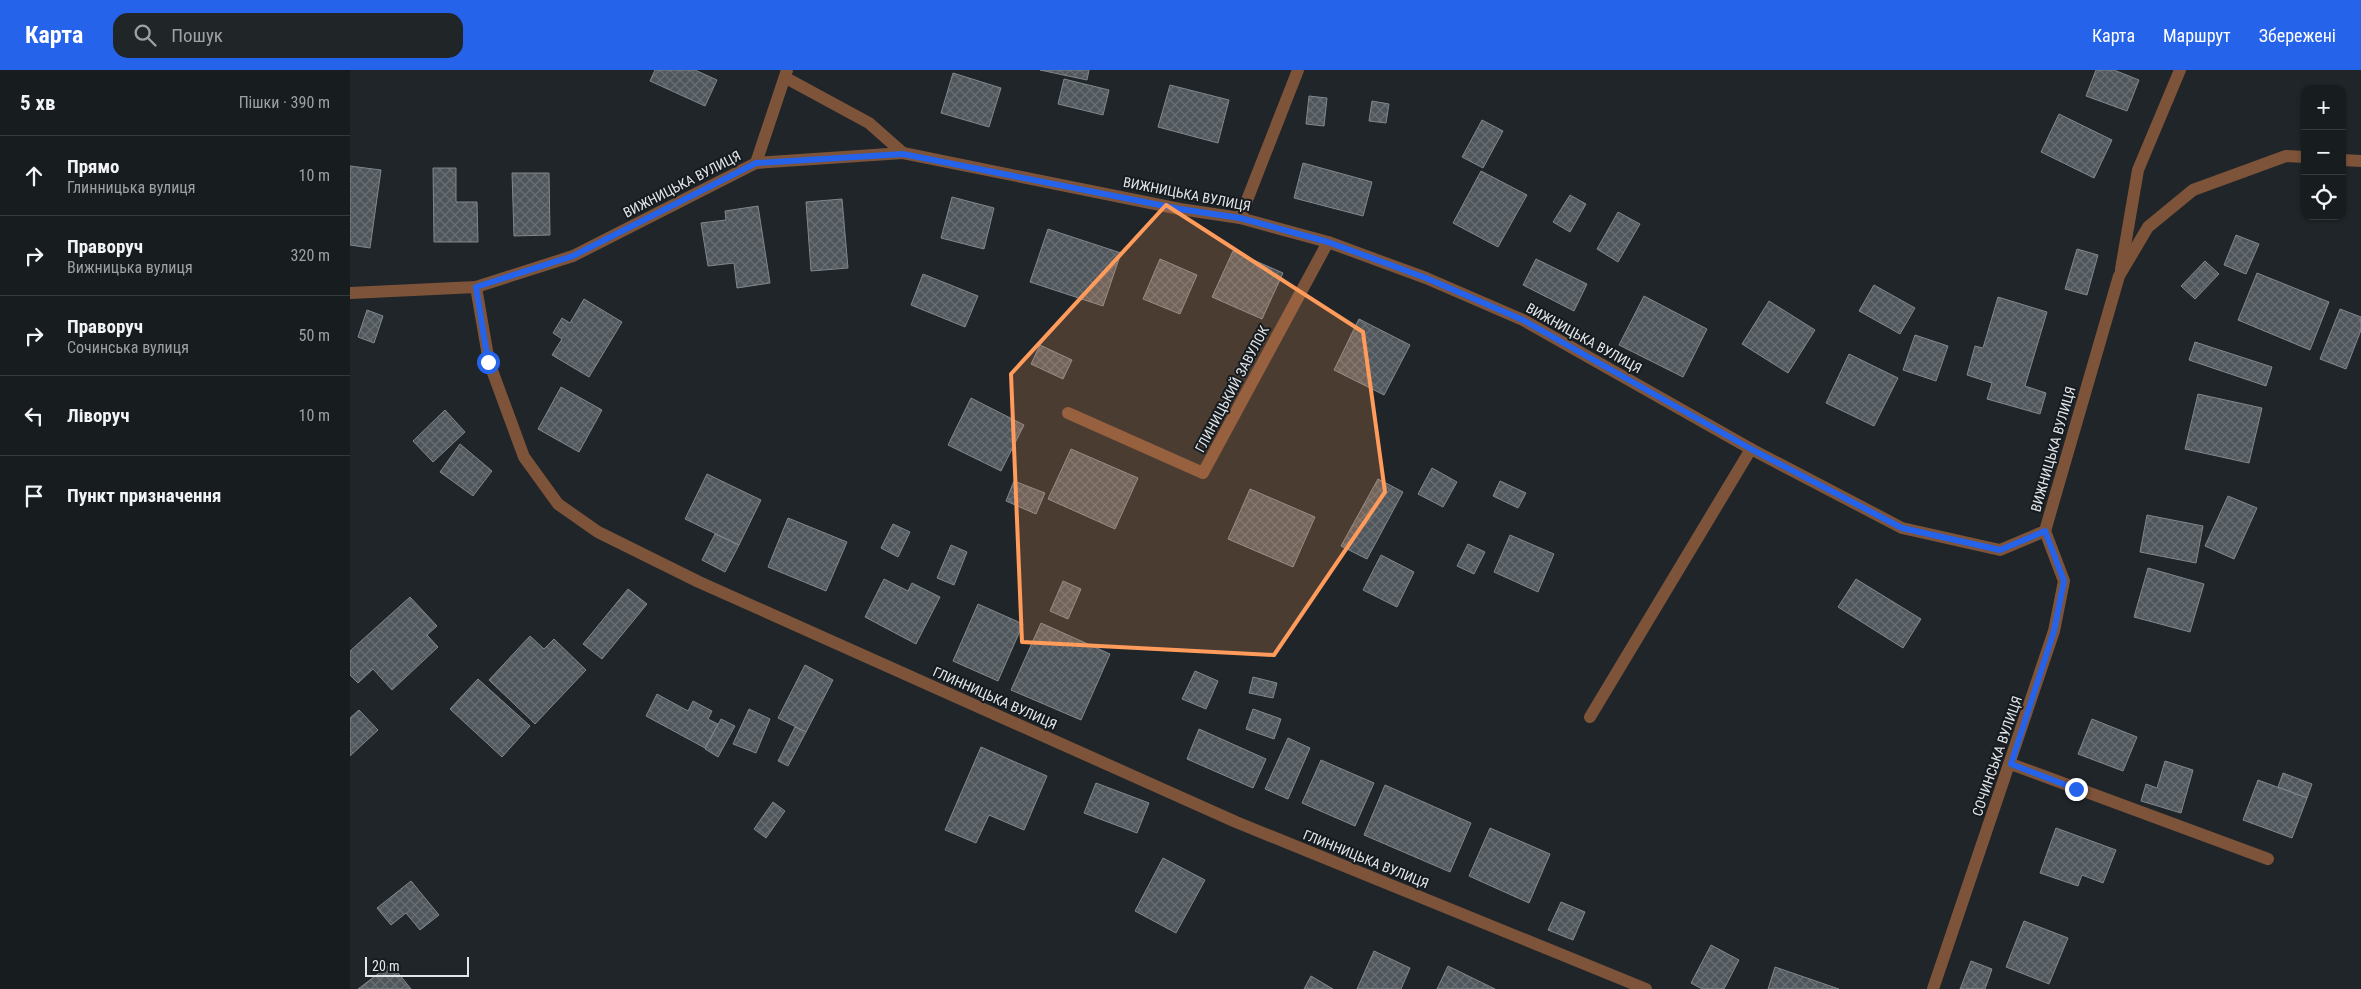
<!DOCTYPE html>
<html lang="uk">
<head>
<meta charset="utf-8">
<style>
	body { margin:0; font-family:"Roboto Condensed",sans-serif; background:#202528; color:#f1f3f6 }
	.controls { position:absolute; right:15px; top:15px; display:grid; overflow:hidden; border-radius:10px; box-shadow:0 1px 4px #0004 }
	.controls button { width:45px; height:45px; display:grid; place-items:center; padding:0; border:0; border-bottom:1px solid #363a3d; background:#171c1f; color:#f1f3f6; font:25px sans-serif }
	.scale { position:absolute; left:15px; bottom:12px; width:104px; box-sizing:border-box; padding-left:5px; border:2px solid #e2e6e9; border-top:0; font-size:14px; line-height:18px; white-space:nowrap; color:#e2e6e9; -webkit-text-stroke:4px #161b20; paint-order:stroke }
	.stop { position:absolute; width:15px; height:15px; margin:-11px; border:4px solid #2563eb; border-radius:50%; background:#fff }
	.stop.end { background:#2563eb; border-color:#fff; box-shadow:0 1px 5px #0008 }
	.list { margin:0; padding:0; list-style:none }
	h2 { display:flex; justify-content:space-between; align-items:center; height:65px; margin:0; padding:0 20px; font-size:21px }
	h2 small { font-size:16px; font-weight:400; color:#9ea1a4 }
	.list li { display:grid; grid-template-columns:32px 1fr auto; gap:15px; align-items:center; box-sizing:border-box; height:80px; padding:0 20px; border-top:1px solid #363a3d }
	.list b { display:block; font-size:19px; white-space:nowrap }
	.list p { margin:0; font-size:16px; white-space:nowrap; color:#9ea1a4 }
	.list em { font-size:16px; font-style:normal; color:#9ea1a4 }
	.icon { flex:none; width:28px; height:28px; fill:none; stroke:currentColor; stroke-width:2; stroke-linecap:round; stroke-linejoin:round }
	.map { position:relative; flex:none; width:2011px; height:919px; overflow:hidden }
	header { display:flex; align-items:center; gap:30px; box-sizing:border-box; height:70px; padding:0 25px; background:#2563eb; color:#fff }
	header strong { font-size:24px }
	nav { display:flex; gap:28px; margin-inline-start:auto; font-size:18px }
	.search { width:350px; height:45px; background:#202528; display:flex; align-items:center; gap:12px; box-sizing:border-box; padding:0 18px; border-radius:15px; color:#9ea1a4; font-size:19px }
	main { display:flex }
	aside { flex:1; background:#171c1f }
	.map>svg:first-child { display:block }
	.building { fill:url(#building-cross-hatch); stroke:#80878d }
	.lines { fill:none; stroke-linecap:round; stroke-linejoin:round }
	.service { stroke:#7d5339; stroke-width:12 }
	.minor { stroke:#7d5339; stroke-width:12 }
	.route { stroke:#2563eb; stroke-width:6 }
	.marked { fill:#ff9b5b; fill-opacity:0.2; stroke:#ff9b5b; stroke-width:4; stroke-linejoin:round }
	.labels { text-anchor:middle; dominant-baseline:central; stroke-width:4; stroke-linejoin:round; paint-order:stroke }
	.street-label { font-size:14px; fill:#e2e6e9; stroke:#161b20 }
</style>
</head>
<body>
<header>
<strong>Карта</strong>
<div class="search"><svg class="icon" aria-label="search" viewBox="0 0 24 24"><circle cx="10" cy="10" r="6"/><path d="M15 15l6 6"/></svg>Пошук</div>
<nav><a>Карта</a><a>Маршрут</a><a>Збережені</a></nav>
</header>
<main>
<aside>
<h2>5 хв<small>Пішки · 390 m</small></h2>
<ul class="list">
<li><svg class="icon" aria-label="ahead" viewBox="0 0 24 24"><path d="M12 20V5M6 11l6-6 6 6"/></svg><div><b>Прямо</b><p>Глинницька вулиця</p></div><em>10 m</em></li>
<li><svg class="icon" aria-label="right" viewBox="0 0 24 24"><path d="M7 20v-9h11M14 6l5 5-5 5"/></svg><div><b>Праворуч</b><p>Вижницька вулиця</p></div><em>320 m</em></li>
<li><svg class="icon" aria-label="right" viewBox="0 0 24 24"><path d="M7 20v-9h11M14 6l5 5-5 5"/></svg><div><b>Праворуч</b><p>Сочинська вулиця</p></div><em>50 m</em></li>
<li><svg class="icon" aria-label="left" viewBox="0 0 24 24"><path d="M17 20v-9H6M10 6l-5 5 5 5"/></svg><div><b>Ліворуч</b></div><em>10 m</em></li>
<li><svg class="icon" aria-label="arrive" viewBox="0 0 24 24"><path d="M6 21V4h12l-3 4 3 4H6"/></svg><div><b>Пункт призначення</b></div></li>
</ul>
</aside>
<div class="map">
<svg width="2011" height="919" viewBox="0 0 2011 919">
	<defs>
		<pattern id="building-cross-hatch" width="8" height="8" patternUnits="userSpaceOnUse" patternTransform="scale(1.25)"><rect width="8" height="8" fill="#50575c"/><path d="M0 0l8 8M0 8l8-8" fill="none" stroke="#696f73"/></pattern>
	</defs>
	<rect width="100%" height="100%" fill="#1f2529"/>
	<!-- building -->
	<g class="building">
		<polygon points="305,0 345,0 367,10 355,36 300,11"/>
		<polygon points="690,0 739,0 737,10"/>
		<polygon points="1746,0 1764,0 1789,10 1777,41 1736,26"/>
		<polygon points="603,3 651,18 639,57 591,43"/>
		<polygon points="714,9 759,20 753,45 708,34"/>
		<polygon points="820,15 879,30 868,73 808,57"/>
		<polygon points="959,26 977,28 974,56 956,54"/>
		<polygon points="1022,31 1039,34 1036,53 1019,51"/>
		<polygon points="1709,44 1762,70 1744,108 1691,82"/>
		<polygon points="1132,50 1153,61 1133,98 1112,87"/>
		<polygon points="953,93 1022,112 1013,146 944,128"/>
		<polygon points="0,96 31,100 20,178 0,175"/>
		<polygon points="83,98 106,98 106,132 127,132 128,172 84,172"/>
		<polygon points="1131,101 1177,125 1148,177 1103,153"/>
		<polygon points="162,103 199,103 200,165 164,166"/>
		<polygon points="1220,125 1236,134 1220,162 1203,152"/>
		<polygon points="602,127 644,138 634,179 591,168"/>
		<polygon points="492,129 498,198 461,201 456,132"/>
		<polygon points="408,136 420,213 387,218 384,193 358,196 351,153 376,150 375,141"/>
		<polygon points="1268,142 1290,154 1268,192 1247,179"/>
		<polygon points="698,159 771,183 753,236 680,212"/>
		<polygon points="1886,165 1909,174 1896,204 1874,195"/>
		<polygon points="1727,179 1748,185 1737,225 1715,219"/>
		<polygon points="883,181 933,203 912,249 862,227"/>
		<polygon points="810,189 847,205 830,244 793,229"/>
		<polygon points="1186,189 1237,214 1224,241 1173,215"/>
		<polygon points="1855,191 1869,204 1845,229 1831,216"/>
		<polygon points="1907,203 1979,232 1960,280 1888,250"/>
		<polygon points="573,204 628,226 615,257 561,235"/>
		<polygon points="1524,215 1565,238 1550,264 1509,241"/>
		<polygon points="1294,226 1357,259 1333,307 1269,275"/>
		<polygon points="1648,227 1697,242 1675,316 1696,323 1690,344 1637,329 1642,313 1617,305 1625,276 1633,278"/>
		<polygon points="234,229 272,252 239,307 202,285 212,269 203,263 212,248 220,253"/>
		<polygon points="1419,231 1465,260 1438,303 1392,274"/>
		<polygon points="1990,239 2011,247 2011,260 1996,299 1970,289"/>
		<polygon points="17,240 33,246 24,273 8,267"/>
		<polygon points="1009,249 1060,275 1034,325 984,300"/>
		<polygon points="1565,265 1598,276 1586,311 1553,300"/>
		<polygon points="1845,272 1922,297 1916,316 1839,290"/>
		<polygon points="690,275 722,290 713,309 681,294"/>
		<polygon points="1499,284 1548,308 1524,356 1476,333"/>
		<polygon points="211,317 252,340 229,382 188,359"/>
		<polygon points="1848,324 1912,338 1899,393 1835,379"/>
		<polygon points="621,328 674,355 651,401 598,375"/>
		<polygon points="95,340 115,362 83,392 63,371"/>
		<polygon points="110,374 142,401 123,426 90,402"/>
		<polygon points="721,379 788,408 765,459 698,429"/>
		<polygon points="1082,398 1107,412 1093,437 1068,424"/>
		<polygon points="357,404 411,430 389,475 335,449"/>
		<polygon points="1028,409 1053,422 1017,489 991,476"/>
		<polygon points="664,411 695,423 686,444 656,431"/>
		<polygon points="1150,411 1176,423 1168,438 1143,426"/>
		<polygon points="900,419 965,447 943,497 878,469"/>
		<polygon points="1878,426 1907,438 1884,489 1855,476"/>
		<polygon points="1797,445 1853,456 1846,493 1790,482"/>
		<polygon points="438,448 497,472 476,521 418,497"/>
		<polygon points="543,454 560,462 548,487 531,478"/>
		<polygon points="365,464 389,475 375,502 352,490"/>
		<polygon points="1160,465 1204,484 1188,522 1144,502"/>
		<polygon points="1118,474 1135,482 1124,504 1107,496"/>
		<polygon points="601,475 617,482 604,515 587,508"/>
		<polygon points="1031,485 1064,502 1047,537 1013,520"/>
		<polygon points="1798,498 1854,514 1840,562 1784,547"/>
		<polygon points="534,509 558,521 562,513 590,527 566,574 515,547"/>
		<polygon points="1506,509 1571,549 1553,578 1488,537"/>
		<polygon points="713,511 731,519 718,549 700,541"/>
		<polygon points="278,519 297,534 252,589 233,574"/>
		<polygon points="60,527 87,556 77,565 88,577 42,620 23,599 8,613 0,605 0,581"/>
		<polygon points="628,534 673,554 648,611 603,591"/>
		<polygon points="691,553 760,584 731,650 661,620"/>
		<polygon points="180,566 194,579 204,569 236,600 185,654 139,610"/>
		<polygon points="455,595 483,610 456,662 428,648"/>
		<polygon points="845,601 868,611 856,639 832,629"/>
		<polygon points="903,607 927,613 923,628 899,623"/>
		<polygon points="128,609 180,656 152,687 100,639"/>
		<polygon points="307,624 338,641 343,631 362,641 358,649 368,654 355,678 296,646"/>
		<polygon points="399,639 420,649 406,683 383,674"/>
		<polygon points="903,639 931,649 924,669 896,659"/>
		<polygon points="9,640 28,660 0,686 0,648"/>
		<polygon points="371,649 385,656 368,687 355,679"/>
		<polygon points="1742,649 1787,667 1773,701 1728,684"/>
		<polygon points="445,657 456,662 438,696 428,691"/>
		<polygon points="849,659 916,689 903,718 837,689"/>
		<polygon points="938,668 960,678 938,729 915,719"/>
		<polygon points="631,677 697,706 674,760 639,745 626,773 595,760"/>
		<polygon points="971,690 1024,713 1005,756 952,733"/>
		<polygon points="1815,691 1843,700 1831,743 1791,731 1796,714 1807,718"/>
		<polygon points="1933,703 1962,714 1957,728 1928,717"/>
		<polygon points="1908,710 1957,728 1942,768 1893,750"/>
		<polygon points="746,713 799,733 787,763 734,743"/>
		<polygon points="1035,715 1121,753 1100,802 1014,765"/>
		<polygon points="423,732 435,741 416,768 404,759"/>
		<polygon points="1140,758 1200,784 1179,833 1119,806"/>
		<polygon points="1706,758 1766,780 1753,813 1732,805 1728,816 1690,803"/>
		<polygon points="813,788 855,810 826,863 785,841"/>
		<polygon points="61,811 89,845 70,860 56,843 41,855 27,838"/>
		<polygon points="1211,832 1235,842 1223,870 1198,860"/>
		<polygon points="1674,851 1718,868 1699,914 1656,897"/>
		<polygon points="1361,875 1389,890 1374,919 1352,919 1341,913"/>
		<polygon points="1024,881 1060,898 1051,919 1007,919"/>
		<polygon points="1621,891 1642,899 1635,919 1610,919"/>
		<polygon points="41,894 61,919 8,919"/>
		<polygon points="1098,896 1145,919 1087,919"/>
		<polygon points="1425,897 1489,919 1418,919"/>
		<polygon points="961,906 983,919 954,919"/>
	</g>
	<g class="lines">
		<!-- service -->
		<g class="service">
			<polyline points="436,8 519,53 553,83"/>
			<polyline points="890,148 948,0"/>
			<polyline points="1240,647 1401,379"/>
			<polyline points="1661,694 1918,789"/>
		</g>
		<!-- minor -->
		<g class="minor">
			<polyline points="1992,90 2011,91"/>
			<polyline points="406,93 437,0"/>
			<polyline points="1771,199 1788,100 1830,0"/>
			<polyline points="126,217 139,292 174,387 208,434 248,462 349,512 886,752 1296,919"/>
			<polyline points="0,223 126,217 223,186 406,93 553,83 830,139 890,148 978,172 1076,208 1173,250 1401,379 1552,458 1650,480 1695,461 1769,206 1798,157 1843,120 1936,86 1955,87"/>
			<polyline points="718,343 853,403 978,172"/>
			<polyline points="1583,919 1704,561 1714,511 1695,461"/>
		</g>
	</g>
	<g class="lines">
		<!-- route -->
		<polyline class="route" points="138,292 126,217 223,186 406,93 553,84 830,139 890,148 978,172 1076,208 1173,250 1401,379 1552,458 1650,480 1695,461 1714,511 1704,561 1661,694 1726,719"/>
	</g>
	<!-- marked area -->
	<path class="marked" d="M816,135l197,127 22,160 -111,163 -252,-13 -11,-268z"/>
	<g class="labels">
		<!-- street labels -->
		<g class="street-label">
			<text transform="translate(332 114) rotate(-27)">ВИЖНИЦЬКА ВУЛИЦЯ</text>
			<text transform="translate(837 124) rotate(11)">ВИЖНИЦЬКА ВУЛИЦЯ</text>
			<text transform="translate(1234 268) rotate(29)">ВИЖНИЦЬКА ВУЛИЦЯ</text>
			<text transform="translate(882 319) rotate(-62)">ГЛИНИЦЬКИЙ ЗАВУЛОК</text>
			<text transform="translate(1703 379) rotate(-74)">ВИЖНИЦЬКА ВУЛИЦЯ</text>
			<text transform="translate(645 628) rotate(24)">ГЛИННИЦЬКА ВУЛИЦЯ</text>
			<text transform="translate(1647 686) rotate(-71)">СОЧИНСЬКА ВУЛИЦЯ</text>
			<text transform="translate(1016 789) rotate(22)">ГЛИННИЦЬКА ВУЛИЦЯ</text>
		</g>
	</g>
</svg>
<div class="controls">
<button>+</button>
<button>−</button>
<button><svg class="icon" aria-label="locate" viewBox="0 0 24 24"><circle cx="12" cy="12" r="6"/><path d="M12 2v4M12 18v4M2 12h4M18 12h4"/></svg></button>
</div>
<div class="scale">20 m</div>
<div class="stop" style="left:138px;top:292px"></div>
<div class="stop end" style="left:1726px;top:719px"></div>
</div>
</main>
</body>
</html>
